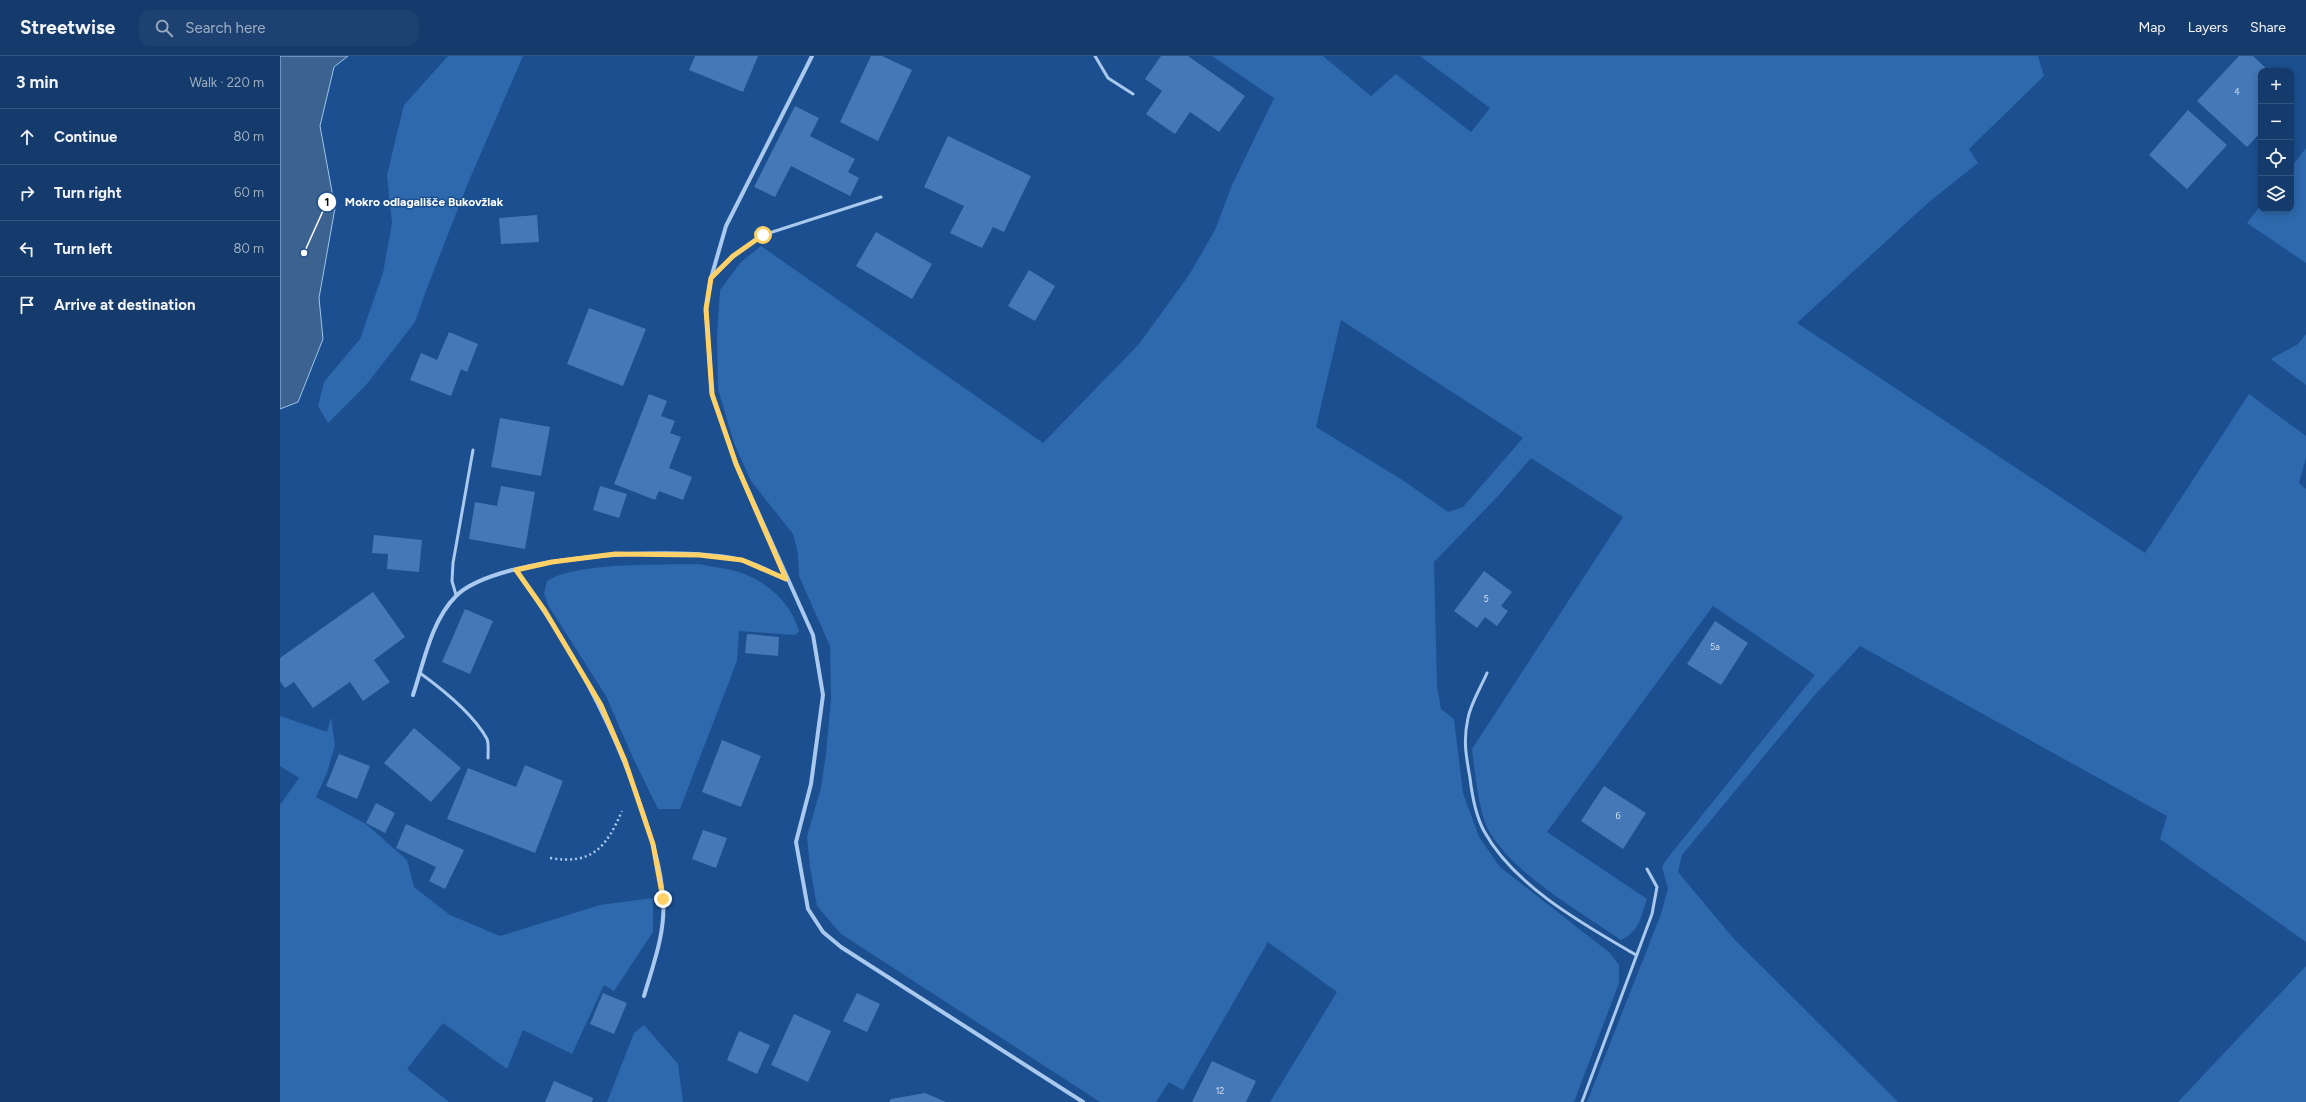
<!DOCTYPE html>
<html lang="en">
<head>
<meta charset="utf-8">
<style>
	body { margin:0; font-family:Figtree,sans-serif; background:#1d4271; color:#f1f3f6 }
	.controls { position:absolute; right:12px; top:12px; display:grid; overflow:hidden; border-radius:8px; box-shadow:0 2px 10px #0003 }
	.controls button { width:36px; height:36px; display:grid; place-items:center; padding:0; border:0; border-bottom:1px solid #33557e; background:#143b6b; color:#f1f3f6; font:20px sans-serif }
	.stop { position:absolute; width:12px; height:12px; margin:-9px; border:3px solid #ffd166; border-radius:50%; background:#fff }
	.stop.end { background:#ffd166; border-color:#fff; box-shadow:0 1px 4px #0008 }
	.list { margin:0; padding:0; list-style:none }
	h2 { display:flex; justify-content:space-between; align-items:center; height:52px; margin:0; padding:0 16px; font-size:17px }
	h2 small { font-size:13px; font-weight:400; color:#9dadc1 }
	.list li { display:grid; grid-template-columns:26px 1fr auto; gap:12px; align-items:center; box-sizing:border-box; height:56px; padding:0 16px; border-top:1px solid #33557e }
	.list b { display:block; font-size:15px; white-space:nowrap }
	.list em { font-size:13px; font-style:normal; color:#9dadc1 }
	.icon { flex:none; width:22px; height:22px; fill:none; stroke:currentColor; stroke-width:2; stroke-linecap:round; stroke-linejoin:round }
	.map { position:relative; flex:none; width:2026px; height:1046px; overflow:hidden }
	header { display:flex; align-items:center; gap:24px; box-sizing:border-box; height:56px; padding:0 20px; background:#143b6b; border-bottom:1px solid #33557e }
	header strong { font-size:19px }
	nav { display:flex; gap:22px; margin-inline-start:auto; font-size:14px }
	.search { width:280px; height:36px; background:#1d4271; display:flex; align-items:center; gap:10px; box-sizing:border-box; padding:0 14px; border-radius:12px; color:#9dadc1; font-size:15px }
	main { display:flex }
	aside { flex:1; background:#143b6b }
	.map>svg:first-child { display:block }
	.green { fill:#2e69ad; fill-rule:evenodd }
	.water { fill:#3c6290; stroke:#9cc4f0 }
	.building { fill:#4478b7 }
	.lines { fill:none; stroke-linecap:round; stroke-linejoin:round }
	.path { stroke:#a9c9ee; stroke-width:2.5; stroke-dasharray:2 3; stroke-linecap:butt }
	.service { stroke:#a9c9ee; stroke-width:3 }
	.minor { stroke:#a9c9ee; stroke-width:4 }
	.route { stroke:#ffd166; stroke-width:5 }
	.labels { text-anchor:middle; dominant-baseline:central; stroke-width:3; stroke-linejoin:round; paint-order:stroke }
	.number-label { font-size:9px; fill:#d0dded }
	.leader { fill:none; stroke:#fff; stroke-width:1.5 }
	.callout-dot { fill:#fff; stroke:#1b4f8f; stroke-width:1.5 }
	.mark-label { font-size:12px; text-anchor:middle; font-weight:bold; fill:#111 }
	.callout-label { font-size:12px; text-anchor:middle; font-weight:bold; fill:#fff; stroke:#1b4f8f; stroke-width:3; stroke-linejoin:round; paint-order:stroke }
</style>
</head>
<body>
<header>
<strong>Streetwise</strong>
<div class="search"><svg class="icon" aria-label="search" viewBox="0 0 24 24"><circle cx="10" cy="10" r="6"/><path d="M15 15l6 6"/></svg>Search here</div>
<nav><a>Map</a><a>Layers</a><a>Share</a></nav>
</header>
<main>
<aside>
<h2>3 min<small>Walk · 220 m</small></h2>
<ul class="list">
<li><svg class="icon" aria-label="ahead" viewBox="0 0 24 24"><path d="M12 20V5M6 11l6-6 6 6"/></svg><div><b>Continue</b></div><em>80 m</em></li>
<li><svg class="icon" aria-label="right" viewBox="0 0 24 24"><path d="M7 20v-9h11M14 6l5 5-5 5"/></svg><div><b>Turn right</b></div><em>60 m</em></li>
<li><svg class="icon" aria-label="left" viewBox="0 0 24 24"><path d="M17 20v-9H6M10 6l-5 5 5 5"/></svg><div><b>Turn left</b></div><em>80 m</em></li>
<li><svg class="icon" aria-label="arrive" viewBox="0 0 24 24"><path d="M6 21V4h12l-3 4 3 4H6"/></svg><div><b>Arrive at destination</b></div></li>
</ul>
</aside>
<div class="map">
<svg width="2026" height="1046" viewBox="0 0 2026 1046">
	<rect width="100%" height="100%" fill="#1b4f8f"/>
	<!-- green -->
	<g class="green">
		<polygon points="168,0 243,0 188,127 147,232 135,266 86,329 48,367 38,350 44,326 80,283 103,217 112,167 107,119 124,49"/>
		<path d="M932,0h111l48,40 25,-22 75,58 19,-24 -70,-52h618l6,20 -75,73 9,14 -49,39 -132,121 348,230 104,-159 57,42v22l-7,25 7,6v453l-146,-103 7,-23 -307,-170 -47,51 -131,158 -4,17 56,67 164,163h-311l74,-188 7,-26 -6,-21 4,-7 149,-185 -102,-69 -166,226 100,67c-6,18 -8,33 -26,41 -40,-28 -110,-67 -133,-111 -10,-20 -13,-58 -16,-80l151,-232 -92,-59 -33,38 -64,66 3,124 4,23 13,10 9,74 16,44 21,30 110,86 9,12v18l-45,119h-304l67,-110 -69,-50 -85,148 -14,-8 -13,20h-56l-259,-168 -24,-28 -7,-39 -3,-30 14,-50 5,-33 5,-56 -1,-52 -31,-70 -1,-22 -5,-20 -42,-53 -17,-38 -16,-54 -1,-55 3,-44 21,-28 20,-16 282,197 96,-99 50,-69 26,-45 17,-45 42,-87zM1061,264l182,118 -60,69 -15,5 -44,-31 -88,-54z"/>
		<polygon points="2026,92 2026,207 1967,167 1981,149 1981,153 2011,153 2011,111"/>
		<polygon points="2026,278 2026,329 1991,303 2018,288"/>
		<path d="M419,508c13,3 27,4 40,8 28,9 52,31 60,59l-4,4 -56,-4 -2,30 -57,148h-22l-25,-51 -27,-62 -58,-91 -4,-12 3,-12c29,-19 115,-16 152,-17z"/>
		<polygon points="0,660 47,676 51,661 55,689 47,717 36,741 86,768 127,804 134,831 170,859 220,880 320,849 373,842 373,876 334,935 324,929 292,998 243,974 227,1013 163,967 127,1013 169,1046 0,1046 0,749 19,722 0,710"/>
		<polygon points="2026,910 2026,1046 1898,1046"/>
		<polygon points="364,969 398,1008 403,1046 327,1046 354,977"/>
	</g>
	<!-- water -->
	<polygon class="water" points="0,0 68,0 54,11 40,70 55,152 39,242 43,283 18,346 0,353"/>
	<!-- building -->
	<g class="building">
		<polygon points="415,0 478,0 463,36 409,14"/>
		<polygon points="591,0 602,0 632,14 598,85 560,66"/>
		<polygon points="881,0 908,0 965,40 939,76 910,56 895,78 866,58 882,35 865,23"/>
		<polygon points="1959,0 1973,0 1989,15 1981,15 1981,76 1967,91 1917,45"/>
		<polygon points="515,50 539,62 530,80 575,103 568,116 579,122 570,140 511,110 495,141 474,131"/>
		<polygon points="1908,54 1947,89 1907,133 1869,99"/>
		<polygon points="668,80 751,120 724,176 713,171 702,192 670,177 684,150 644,131"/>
		<polygon points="257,159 259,186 221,188 219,162"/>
		<polygon points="596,176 652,208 632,243 576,210"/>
		<polygon points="749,214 775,230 755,265 728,250"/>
		<polygon points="309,252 366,273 343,330 287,308"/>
		<polygon points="169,276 198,288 187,316 181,313 171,340 130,324 141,297 157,304"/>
		<polygon points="369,338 387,345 381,360 395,365 390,377 401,381 389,412 412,421 403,444 379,435 375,444 334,428"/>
		<polygon points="220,362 270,371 261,420 211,411"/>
		<polygon points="221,430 255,436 245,493 189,483 195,446 217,450"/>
		<polygon points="320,430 347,438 339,462 313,454"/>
		<polygon points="94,479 142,484 139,516 107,513 108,498 92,497"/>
		<polygon points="1204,515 1232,536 1221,550 1228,555 1217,570 1205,561 1197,572 1174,555"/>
		<polygon points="93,536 125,581 94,604 110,626 83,645 70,626 33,652 14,626 5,632 0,625 0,602"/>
		<polygon points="185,553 213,565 190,618 162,606"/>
		<polygon points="1435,565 1468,587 1441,629 1407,608"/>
		<polygon points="467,578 499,581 498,600 465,597"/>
		<polygon points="134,672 181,712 151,746 104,707"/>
		<polygon points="442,684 481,700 461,751 422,736"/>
		<polygon points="59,698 90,710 77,743 46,730"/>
		<polygon points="245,709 283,725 255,797 167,763 188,712 236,731"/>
		<polygon points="1324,730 1366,757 1343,793 1301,765"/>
		<polygon points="96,747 115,757 105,777 86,767"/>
		<polygon points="126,768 184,794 165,833 149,825 156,811 116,792"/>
		<polygon points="423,774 447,782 436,812 412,803"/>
		<polygon points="323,937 347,947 334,978 310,968"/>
		<polygon points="577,937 600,948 587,976 563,965"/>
		<polygon points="514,958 551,975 528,1026 491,1009"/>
		<polygon points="459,975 490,989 477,1018 447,1004"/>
		<polygon points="932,1005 976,1025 966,1046 912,1046"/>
		<polygon points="274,1025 313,1042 312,1046 265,1046"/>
		<polygon points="645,1037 666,1046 609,1046 611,1043"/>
	</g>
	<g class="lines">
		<!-- path -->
		<path class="path" d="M270,802c42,7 56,-10 72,-47"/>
		<!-- service -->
		<g class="service">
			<polyline points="815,0 828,22 853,38"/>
			<polyline points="432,221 453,201 483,179 601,141"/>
			<polyline points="176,539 172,525 173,507 193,394"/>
			<path d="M140,617c22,16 54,42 67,66 2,5 1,13 1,19"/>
			<path d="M1207,617c-6,14 -16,30 -19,45 -5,22 -2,38 2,60 2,17 6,38 14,53 30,55 99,93 152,124"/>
			<polyline points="1302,1046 1372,858 1377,831 1367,813"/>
		</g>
		<!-- minor -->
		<g class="minor">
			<polyline points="532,0 446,170 431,222 426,253 432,338 456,407 533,579 543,639 531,728 516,786 528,853 543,876 561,891 803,1046"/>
			<path d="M236,514c54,75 95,149 125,237 10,30 20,60 22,91 3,34 -10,67 -19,98"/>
			<path d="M133,639c11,-33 18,-74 43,-99 42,-42 229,-51 285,-36 16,4 31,13 45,19"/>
		</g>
	</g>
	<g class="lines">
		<!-- route -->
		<polyline class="route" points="383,843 373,788 345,705 321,649 265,555 236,514 272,506 335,498 419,499 462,504 506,523 456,408 432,338 426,253 431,222 453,200 483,179"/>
	</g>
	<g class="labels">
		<!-- number labels -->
		<g class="number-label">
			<text x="1957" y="35">4</text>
			<text x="1206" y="542">5</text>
			<text x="1435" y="590">5a</text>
			<text x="1338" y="759">6</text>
			<text x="940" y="1034">12</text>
		</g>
	</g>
	<!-- callouts -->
	<path class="leader" d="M24 197L47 146"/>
	<g class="callout-dot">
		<circle cx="24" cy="197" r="4"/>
		<circle cx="47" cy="146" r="10"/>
	</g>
	<g class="mark-label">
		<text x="47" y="150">1</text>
	</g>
	<g class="callout-label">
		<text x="144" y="150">Mokro odlagališče Bukovžlak</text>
	</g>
</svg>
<div class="controls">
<button>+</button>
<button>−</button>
<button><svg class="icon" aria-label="locate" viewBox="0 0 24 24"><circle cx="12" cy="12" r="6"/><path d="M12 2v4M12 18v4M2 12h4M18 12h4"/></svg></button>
<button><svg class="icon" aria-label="layers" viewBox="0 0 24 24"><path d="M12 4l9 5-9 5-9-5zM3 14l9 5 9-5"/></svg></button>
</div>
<div class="stop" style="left:483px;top:179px"></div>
<div class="stop end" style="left:383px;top:843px"></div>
</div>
</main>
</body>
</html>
